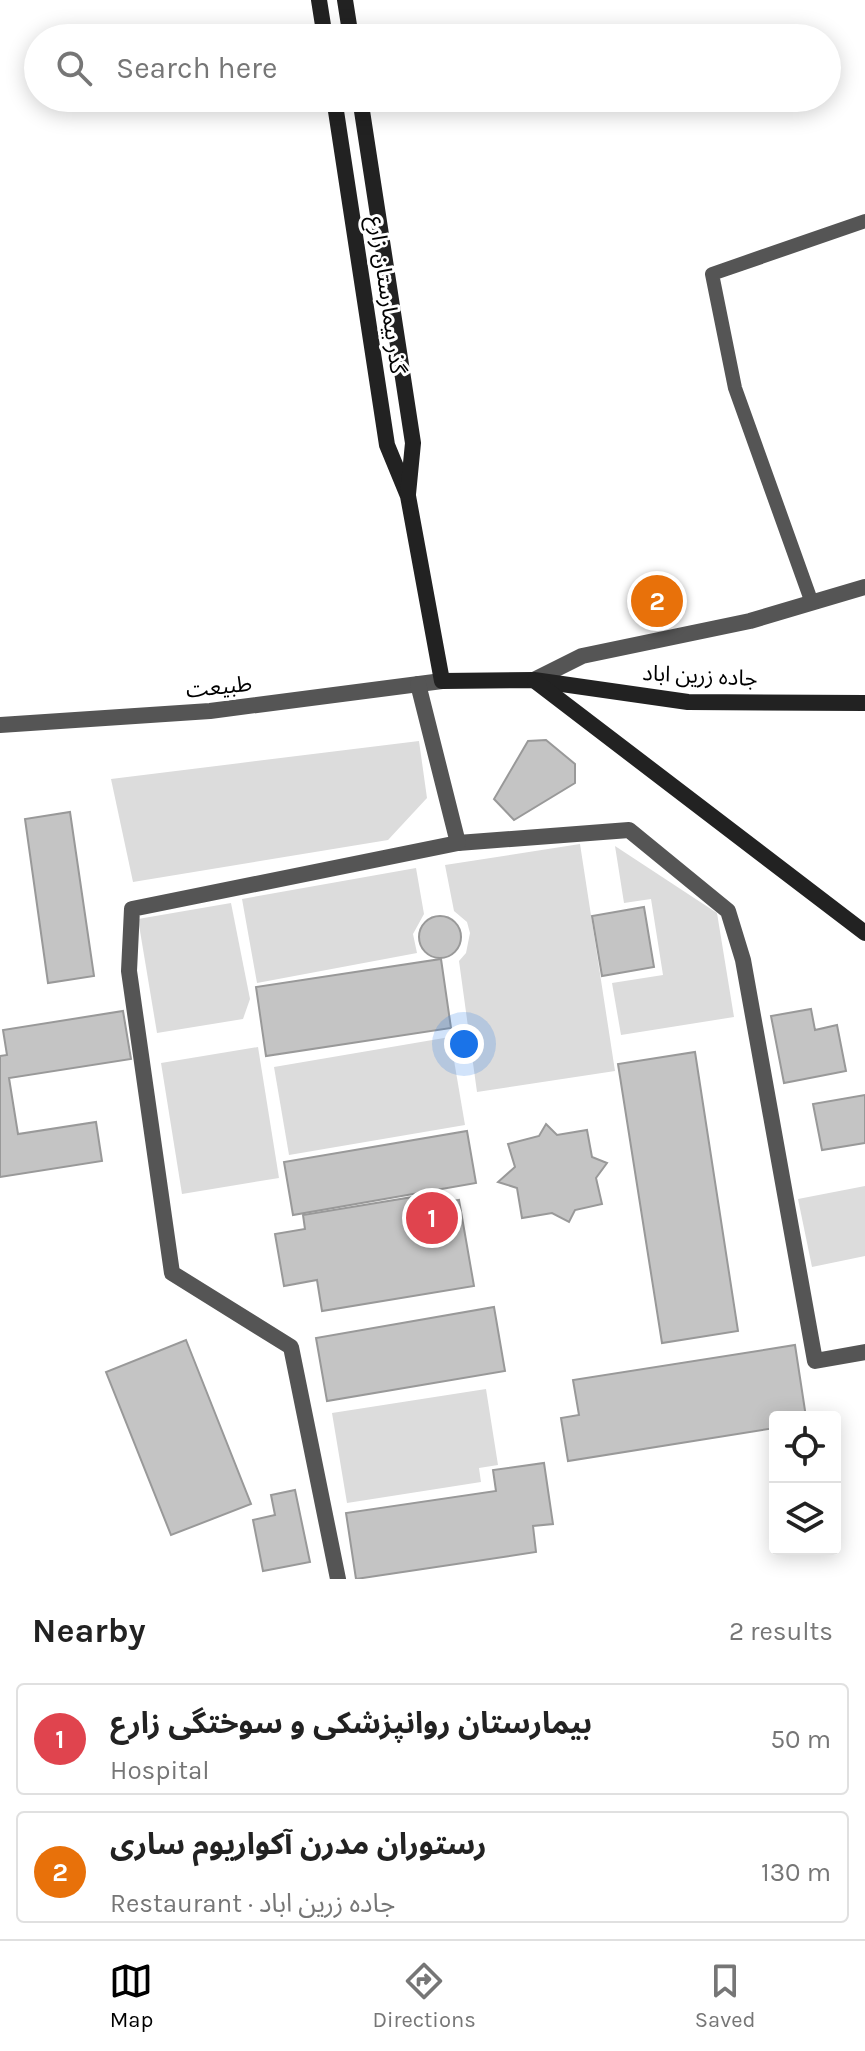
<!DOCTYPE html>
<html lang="en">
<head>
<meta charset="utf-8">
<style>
	body { margin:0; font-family:Karla,"Noto Sans Arabic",sans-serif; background:#f2f2f2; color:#222 }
	.controls { position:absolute; right:24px; bottom:24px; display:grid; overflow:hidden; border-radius:8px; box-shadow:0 4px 20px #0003 }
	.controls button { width:72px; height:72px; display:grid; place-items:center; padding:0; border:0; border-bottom:2px solid #e0e0e0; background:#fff; color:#222; font:40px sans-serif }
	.you { position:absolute; left:464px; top:1044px; width:28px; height:28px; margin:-20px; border:6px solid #fff; border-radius:50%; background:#1a73e8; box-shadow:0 0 0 12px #1a73e833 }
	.badge { display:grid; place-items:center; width:52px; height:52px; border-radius:50%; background:#000; color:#fff; font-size:26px; font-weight:700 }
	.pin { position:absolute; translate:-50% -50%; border:4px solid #fff; box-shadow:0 2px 8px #0006 }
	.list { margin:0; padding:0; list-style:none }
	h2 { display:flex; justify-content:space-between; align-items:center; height:104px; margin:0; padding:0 32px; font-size:34px }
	h2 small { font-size:26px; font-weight:400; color:#767676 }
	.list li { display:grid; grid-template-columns:52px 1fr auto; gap:24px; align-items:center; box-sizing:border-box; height:112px; margin:0 16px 16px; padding:0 16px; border:2px solid #e0e0e0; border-radius:8px }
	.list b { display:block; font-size:30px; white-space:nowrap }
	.list p { margin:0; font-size:26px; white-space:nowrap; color:#767676 }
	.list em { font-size:26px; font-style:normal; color:#767676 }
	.icon { flex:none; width:44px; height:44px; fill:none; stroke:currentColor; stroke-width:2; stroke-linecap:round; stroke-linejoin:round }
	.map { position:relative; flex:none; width:865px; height:1579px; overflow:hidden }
	.search { position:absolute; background:#fff; box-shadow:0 4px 20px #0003; left:24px; right:24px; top:24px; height:88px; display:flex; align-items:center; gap:20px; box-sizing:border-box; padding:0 28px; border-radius:44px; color:#767676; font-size:30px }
	.sheet { height:360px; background:#fff }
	nav { display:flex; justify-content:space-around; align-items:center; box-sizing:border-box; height:112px; border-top:2px solid #e0e0e0; background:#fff; font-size:22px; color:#767676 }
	nav a { display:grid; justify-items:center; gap:4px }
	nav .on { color:#000 }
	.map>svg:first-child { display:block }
	.green { fill:#dcdcdc }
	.building { fill:#c4c4c4; stroke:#999; stroke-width:2 }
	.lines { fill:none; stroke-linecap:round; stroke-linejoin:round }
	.lane { stroke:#555; stroke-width:14 }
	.street { stroke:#555; stroke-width:16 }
	.secondary { stroke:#222; stroke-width:16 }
	.labels { text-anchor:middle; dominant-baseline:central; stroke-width:6; stroke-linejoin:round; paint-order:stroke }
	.street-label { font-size:22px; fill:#000; stroke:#fff }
</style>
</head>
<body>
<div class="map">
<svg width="865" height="1579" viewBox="0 0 865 1579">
	<rect width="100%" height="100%" fill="#fff"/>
	<!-- green -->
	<g class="green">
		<polygon points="419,741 427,798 388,840 133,882 111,779"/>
		<polygon points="580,844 615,1071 477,1092 459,961 466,953 470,933 467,922 454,911 445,865"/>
		<polygon points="615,846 717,913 734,1017 621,1035 612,983 663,975 651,899 624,903"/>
		<polygon points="416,868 424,914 413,934 417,953 257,983 242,899"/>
		<polygon points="231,903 250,999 243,1019 157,1033 138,919"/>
		<polygon points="450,1037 465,1125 289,1155 274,1067"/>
		<polygon points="258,1047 279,1178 182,1194 161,1063"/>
		<polygon points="865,1186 865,1256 812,1267 798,1199"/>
		<polygon points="486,1389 498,1465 479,1468 481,1482 347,1503 332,1413"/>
	</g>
	<!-- building -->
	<g class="building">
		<polygon points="546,740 575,764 575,783 514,820 494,799 528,741"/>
		<polygon points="70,812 94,976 48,983 25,819"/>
		<polygon points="644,907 654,967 602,976 592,916"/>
		<circle cx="440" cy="937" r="21"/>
		<polygon points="441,959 451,1028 266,1056 256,987"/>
		<polygon points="811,1009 815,1030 837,1025 846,1071 784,1083 771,1016"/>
		<polygon points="123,1011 131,1059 9,1078 18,1134 96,1122 102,1161 0,1177 0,1056 7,1055 3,1030"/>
		<polygon points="695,1052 738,1331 662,1343 618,1064"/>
		<polygon points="865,1095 865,1143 822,1150 813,1104"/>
		<polygon points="546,1124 557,1135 587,1130 592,1157 607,1163 596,1178 602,1204 575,1210 569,1222 552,1213 522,1218 517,1188 498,1182 515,1167 508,1144 539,1136"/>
		<polygon points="467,1131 476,1183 293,1215 284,1162"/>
		<polygon points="431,1194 433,1204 459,1200 474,1286 322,1311 317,1280 284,1286 275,1234 305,1229 303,1215"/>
		<polygon points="494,1307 505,1371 327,1401 316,1338"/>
		<polygon points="186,1340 251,1504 171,1535 106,1372"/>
		<polygon points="795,1345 806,1417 775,1417 775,1428 568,1461 561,1418 579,1415 573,1380"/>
		<polygon points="544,1463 553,1524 533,1526 536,1552 356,1579 346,1513 496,1491 493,1470"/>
		<polygon points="295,1490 310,1562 263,1571 253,1520 275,1515 271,1495"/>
	</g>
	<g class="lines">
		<!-- lane -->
		<polyline class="lane" points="812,603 735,388 712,274 865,221"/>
		<!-- street -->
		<g class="street">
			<polyline points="534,680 582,656 750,621 865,587"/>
			<polyline points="0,725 210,711 442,681"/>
			<polyline points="458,843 629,830 728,911 743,960 815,1361 865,1352"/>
			<polyline points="338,1579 291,1347 172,1273 129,971 132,909 458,843 418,684"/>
		</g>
		<!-- secondary -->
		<g class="secondary">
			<polyline points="319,0 325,38"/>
			<polyline points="345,0 351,38"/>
			<polyline points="334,98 387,445 408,496 442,681 534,680 688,702 865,703"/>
			<polyline points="360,98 413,443 408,494"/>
			<polyline points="535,681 865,933"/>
		</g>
	</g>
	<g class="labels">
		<!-- street labels -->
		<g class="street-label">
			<text transform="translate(387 295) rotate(82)">گذر بیمارستان زارع</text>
			<text transform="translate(700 676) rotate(3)">جاده زرین اباد</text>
			<text transform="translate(219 687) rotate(-6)">طبیعت</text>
		</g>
	</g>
</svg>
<div class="controls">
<button><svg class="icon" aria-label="locate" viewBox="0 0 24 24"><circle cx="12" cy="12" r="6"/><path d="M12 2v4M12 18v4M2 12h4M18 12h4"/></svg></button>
<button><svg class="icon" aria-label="layers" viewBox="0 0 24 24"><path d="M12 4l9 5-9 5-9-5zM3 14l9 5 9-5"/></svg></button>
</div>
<div class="you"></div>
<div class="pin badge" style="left:432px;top:1218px;background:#e0444e">1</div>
<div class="pin badge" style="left:657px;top:601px;background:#e8710a">2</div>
<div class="search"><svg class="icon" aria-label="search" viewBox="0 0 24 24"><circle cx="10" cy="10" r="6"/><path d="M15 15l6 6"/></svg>Search here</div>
</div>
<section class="sheet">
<h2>Nearby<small>2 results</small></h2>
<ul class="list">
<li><span class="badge" style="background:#e0444e">1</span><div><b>بیمارستان روانپزشکی و سوختگی زارع</b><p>Hospital</p></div><em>50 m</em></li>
<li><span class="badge" style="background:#e8710a">2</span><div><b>رستوران مدرن آکواریوم ساری</b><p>Restaurant · جاده زرین اباد</p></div><em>130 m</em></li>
</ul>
</section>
<nav>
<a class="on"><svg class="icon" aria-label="map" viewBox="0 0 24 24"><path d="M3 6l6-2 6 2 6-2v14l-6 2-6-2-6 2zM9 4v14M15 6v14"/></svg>Map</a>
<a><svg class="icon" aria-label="directions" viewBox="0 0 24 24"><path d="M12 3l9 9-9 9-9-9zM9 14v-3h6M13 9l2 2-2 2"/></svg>Directions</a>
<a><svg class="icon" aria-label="saved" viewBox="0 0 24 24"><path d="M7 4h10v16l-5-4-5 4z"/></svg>Saved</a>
</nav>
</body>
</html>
